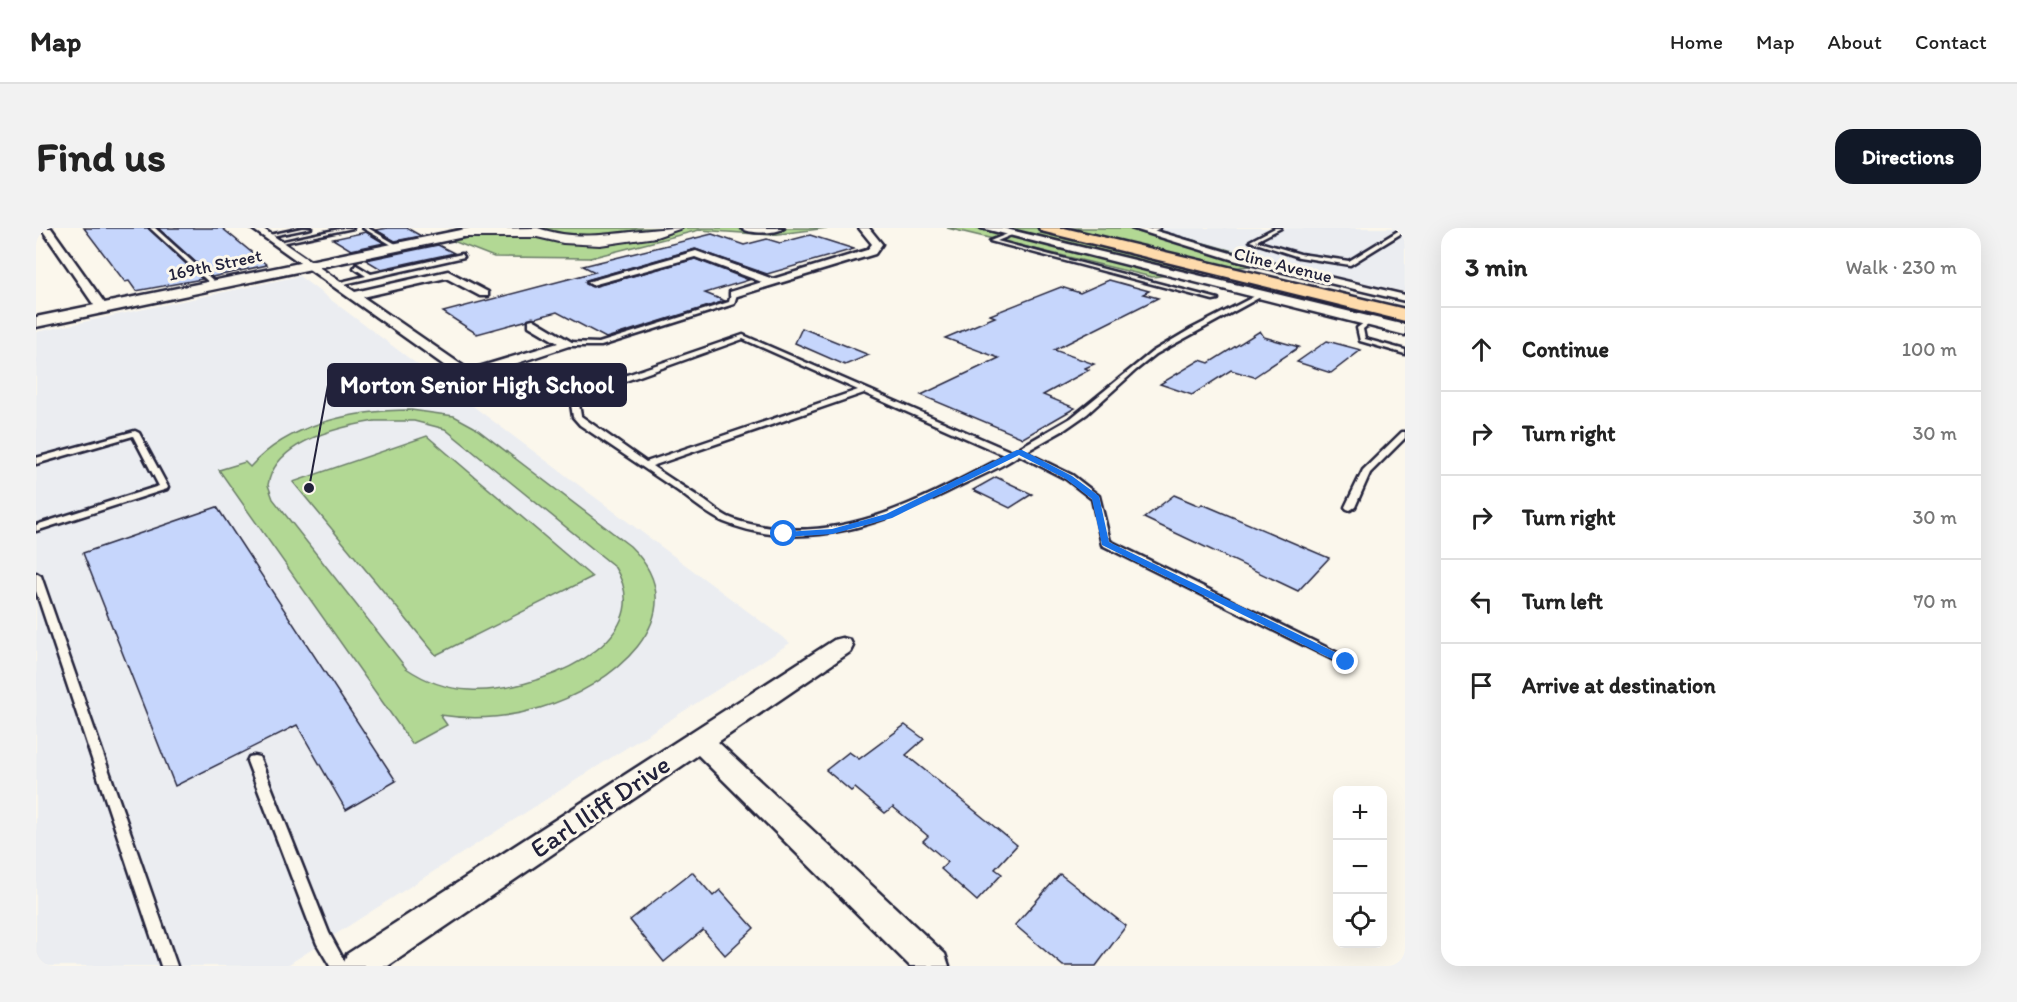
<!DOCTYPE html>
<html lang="en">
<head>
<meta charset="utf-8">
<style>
	body { margin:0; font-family:Itim,sans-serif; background:#f2f2f2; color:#222 }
	.controls { position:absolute; right:18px; bottom:18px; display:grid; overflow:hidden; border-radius:12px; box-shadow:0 6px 24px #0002 }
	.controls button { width:54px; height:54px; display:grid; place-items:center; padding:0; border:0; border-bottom:2px solid #e0e0e0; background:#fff; color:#222; font:30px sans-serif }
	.stop { position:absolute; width:18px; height:18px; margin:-14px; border:4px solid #1a73e8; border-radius:50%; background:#fff }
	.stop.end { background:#1a73e8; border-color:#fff; box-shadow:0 2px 6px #0008 }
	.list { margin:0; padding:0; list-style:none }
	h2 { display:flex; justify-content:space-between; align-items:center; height:78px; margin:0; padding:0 24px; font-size:26px }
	h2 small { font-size:20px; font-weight:400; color:#767676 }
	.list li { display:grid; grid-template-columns:39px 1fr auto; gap:18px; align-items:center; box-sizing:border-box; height:84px; padding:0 24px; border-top:2px solid #e0e0e0 }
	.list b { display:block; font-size:22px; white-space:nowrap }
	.list em { font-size:20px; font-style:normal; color:#767676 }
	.icon { flex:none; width:33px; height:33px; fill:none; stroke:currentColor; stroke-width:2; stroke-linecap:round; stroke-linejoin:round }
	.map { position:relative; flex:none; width:1369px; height:738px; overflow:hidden; border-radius:18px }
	header { display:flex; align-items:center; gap:36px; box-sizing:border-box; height:84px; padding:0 30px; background:#fff; border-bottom:2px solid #e0e0e0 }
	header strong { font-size:28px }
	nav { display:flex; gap:33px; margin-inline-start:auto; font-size:21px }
	.intro { display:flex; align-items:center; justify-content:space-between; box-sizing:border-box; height:144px; padding:0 36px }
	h1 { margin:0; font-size:42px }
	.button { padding:15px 27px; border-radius:18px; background:#111827; color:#fff; font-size:21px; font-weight:700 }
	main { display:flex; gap:36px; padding:0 36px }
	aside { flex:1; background:#fff; border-radius:18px; box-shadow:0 6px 24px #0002 }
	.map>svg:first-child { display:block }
	.built { fill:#ebedf1 }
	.green { fill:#b2d894; stroke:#6a7d68; stroke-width:1.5; fill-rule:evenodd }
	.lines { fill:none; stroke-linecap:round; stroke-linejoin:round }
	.stream { stroke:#6682a6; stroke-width:4 }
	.building { fill:#c6d6fc; stroke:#22223b; stroke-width:1.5 }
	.service-casing { stroke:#22223b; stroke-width:5 }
	.minor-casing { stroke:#22223b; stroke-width:5 }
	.tertiary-casing { stroke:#22223b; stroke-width:5 }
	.secondary-casing { stroke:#22223b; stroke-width:4 }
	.motorway-casing { stroke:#22223b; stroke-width:5 }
	.service { fill:#fbf7ec; fill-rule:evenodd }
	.minor { fill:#fbf7ec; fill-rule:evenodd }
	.tertiary { fill:#fbf7ec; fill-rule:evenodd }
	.secondary { fill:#fbf7ec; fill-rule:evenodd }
	.motorway { fill:#fedbac; fill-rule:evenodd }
	.route { fill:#1a73e8 }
	.labels { text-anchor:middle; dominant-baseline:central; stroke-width:6; stroke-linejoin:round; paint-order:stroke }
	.far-street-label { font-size:18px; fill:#22223b; stroke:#fbf7ec }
	.near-street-label { font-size:27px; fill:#22223b; stroke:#fbf7ec }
	.leader { fill:none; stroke:#22223b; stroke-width:2 }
	.callout-dot { fill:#22223b; stroke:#fbf7ec; stroke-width:2 }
	.callout { fill:#22223b; stroke:#22223b; stroke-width:2 }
	.callout-label { font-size:24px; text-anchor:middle; font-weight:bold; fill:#fff }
</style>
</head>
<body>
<header>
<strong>Map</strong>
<nav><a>Home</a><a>Map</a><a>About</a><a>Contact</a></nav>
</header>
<div class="intro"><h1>Find us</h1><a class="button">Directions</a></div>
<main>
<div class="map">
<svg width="1369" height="738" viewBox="0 0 1369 738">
	<rect width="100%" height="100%" fill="#fbf7ec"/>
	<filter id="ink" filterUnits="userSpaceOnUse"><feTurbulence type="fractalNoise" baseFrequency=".0167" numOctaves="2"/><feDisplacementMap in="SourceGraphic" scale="12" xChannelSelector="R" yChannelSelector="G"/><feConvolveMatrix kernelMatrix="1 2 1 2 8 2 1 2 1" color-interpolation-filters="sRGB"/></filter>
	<g filter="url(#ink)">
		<!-- built -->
		<g class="built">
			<polygon points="1114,0 1369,0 1369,64 1240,35"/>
			<polygon points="263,48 754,415 250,738 0,738 0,104"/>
		</g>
		<!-- green -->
		<g class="green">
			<polygon points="426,0 791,0 735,7 663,2 554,30 458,29 399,6"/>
			<polygon points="911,0 1114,0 1240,35 1116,49"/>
			<path d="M375,182l43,6 20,11 156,119c73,71 -23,143 -90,162 -33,10 -67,12 -100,7l7,10 -35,19 -193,-274 26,-8 5,5c39,-44 105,-57 161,-57zM339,193h39l31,8 169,137c51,79 -85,128 -144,124 -24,-1 -45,-9 -64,-22l-133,-169 -5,-14c7,-44 70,-58 107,-64z"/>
			<polygon points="391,208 556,349 400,427 257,254"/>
		</g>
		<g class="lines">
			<!-- stream -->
			<polyline class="stream" points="1128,5 1182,21"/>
		</g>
		<!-- building -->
		<g class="building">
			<polygon points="48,0 112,0 166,51 100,63 93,53 89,54"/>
			<polygon points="122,0 186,0 231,37 176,49"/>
			<polygon points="352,0 371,0 385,8 359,13 340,2"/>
			<polygon points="330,4 348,15 315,22 297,11"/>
			<polygon points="676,6 708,17 731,11 744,15 774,7 818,21 731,46 659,21 550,52 550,56 557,59 659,31 713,52 669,65 689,73 570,110 521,84 441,106 407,84 559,44 547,38"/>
			<polygon points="402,17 418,25 345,41 330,32"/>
			<polygon points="1073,52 1113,63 1107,66 1122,70 1018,122 1058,136 1049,140 1053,142 1007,167 1039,180 987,210 885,167 963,130 909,110 959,89 954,87 1025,59 1044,65"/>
			<polygon points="766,100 833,127 809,137 759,115"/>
			<polygon points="1224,103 1228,109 1263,119 1218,149 1195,142 1156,167 1124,156 1164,132 1173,135"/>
			<polygon points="1291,113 1325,122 1295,145 1261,134"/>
			<polygon points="960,249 996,266 974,280 937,262"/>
			<polygon points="1138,267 1164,278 1166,276 1293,330 1262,363 1108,290"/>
			<polygon points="181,279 360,553 310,582 261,497 139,558 47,325"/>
			<polygon points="869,497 888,511 870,527 981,617 959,641 966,646 941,673 905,641 912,634 887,613 892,608 857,579 849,585 819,560 815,563 790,542 813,524 823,531"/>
			<polygon points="656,644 677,668 684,662 718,700 689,727 667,702 628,734 594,692"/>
			<polygon points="1024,646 1090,698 1060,738 1027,738 979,697"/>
		</g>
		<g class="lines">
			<!-- service casing -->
			<g class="service-casing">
				<g id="service">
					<polygon points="114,0 119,0 181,56 181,58 177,58"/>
					<polygon points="266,0 275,0 231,9 229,8"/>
					<polygon points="308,0 317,0 241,16 239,15"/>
					<polygon points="327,0 332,0 365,19 361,20"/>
					<polygon points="1118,0 1124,0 1114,5 1110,4"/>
					<polygon points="1239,0 1245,0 1220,13 1264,26 1313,33 1367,0 1369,0 1369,3 1314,37 1263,29 1214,13"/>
					<polygon points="974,5 978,6 961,13 1182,71 1177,72 954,13"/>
					<polygon points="426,26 428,29 299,58 296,56 330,48 318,40 320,37 335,46"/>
					<polygon points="698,64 701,66 698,76 565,118 533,118 530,116 533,114 563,115 693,74 695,66"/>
					<path d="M1223,66l5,1 -108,59 -20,16 -49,44 -23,16 -39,22 47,23 27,21 11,45 240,118 2,3 -2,3 -4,1 -244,-121 -10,-46 -26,-20 -47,-24c-15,11 -39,21 -56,29 -74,38 -157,71 -239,38 -16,-7 -32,-21 -46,-31 -33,-22 -65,-44 -98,-66l-7,-8 -2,-13 6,-9 9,-6 157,-54 269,117 59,-34 81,-66 39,-23zM707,111l115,51 -212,72 -65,-46 -2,-12 4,-5 9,-6zM828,165l142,63c-72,37 -150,83 -234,72 -14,-2 -31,-5 -44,-11 -8,-4 -16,-11 -23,-16 -18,-12 -36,-23 -53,-35z"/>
					<polygon points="1332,92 1337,93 1327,101 1329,111 1369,122 1369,126 1324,113 1321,100"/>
					<polygon points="99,203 103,205 132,259 131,261 0,303 0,297 123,258 97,208 0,236 0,230"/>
					<polygon points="1366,204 1369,204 1369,210 1334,245 1319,279 1314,282 1311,281 1309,279 1327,242"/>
					<polygon points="0,345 5,348 141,738 125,738 0,363"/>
					<polygon points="218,528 223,529 225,533 293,705 311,738 294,738 281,716 211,533 213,529"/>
				</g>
			</g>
			<!-- minor casing -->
			<g class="minor-casing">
				<g id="minor">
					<polygon points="5,0 15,0 72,80 70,83 62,83"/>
					<polygon points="215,0 226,0 319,64 412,43 452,64 452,68 444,68 410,50 327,69 433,142 522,115 493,98 493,92 497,91 539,116 436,150 426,150"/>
					<polygon points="823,0 833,0 846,16 839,26 698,69 694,68 694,64 726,54 659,29 556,57 551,54 660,23 737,51 831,22 836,16"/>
					<polygon points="1095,0 1110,0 1208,29 1369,67 1369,73 1201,33"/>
					<polygon points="806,410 814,412 817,418 814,424 682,514 909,726 913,738 874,738 662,527 352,738 307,738 311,726 798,412"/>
				</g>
			</g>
			<!-- tertiary casing -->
			<g class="tertiary-casing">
				<g id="tertiary">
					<polygon points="434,0 443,3 437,7 0,99 0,89"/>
					<path d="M705,0h43c-8,6 -35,6 -43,0z"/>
					<polygon points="945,0 966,0 1369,97 1369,107"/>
				</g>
			</g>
			<!-- secondary casing -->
			<g class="secondary-casing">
				<path id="secondary" d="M502,0c49,17 94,0 144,0l-26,9 -56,8 -37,-2 -26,-6h-73l-7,-4 7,-4z"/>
			</g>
			<!-- motorway casing -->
			<g class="motorway-casing">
				<polygon id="motorway" points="1003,0 1028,0 1369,81 1369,93 1005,3"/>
			</g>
			<!-- service -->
			<use href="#service" class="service"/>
			<!-- minor -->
			<use href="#minor" class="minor"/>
			<!-- tertiary -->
			<use href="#tertiary" class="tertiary"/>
			<!-- secondary -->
			<use href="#secondary" class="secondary"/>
			<!-- motorway -->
			<use href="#motorway" class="motorway"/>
		</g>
	</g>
	<!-- route -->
	<polygon class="route" points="981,222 986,222 1036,248 1063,268 1073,314 1313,431 1313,436 1306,436 1066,317 1056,271 1030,251 983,227 856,290 796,306 748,309 744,306 748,304 796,301 850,286"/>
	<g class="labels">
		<!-- far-street labels -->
		<g class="far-street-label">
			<text transform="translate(179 37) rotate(-12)">169th Street</text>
			<text transform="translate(1247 37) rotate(14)">Cline Avenue</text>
		</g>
		<!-- near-street labels -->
		<g class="near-street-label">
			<text transform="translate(564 578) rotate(-34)">Earl Iliff Drive</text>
		</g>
	</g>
	<!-- callouts -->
	<path class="leader" d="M273 260L292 157"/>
	<circle class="callout-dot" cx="273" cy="260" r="6"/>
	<rect class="callout" x="292" y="136" width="298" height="42" rx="6"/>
	<g class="callout-label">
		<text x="441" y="165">Morton Senior High School</text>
	</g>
</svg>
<div class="controls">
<button>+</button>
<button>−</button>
<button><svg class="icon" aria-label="locate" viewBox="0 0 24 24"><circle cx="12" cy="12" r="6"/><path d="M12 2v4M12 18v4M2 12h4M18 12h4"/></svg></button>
</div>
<div class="stop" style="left:748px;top:306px"></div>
<div class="stop end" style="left:1310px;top:434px"></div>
</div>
<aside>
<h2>3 min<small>Walk · 230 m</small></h2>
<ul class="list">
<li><svg class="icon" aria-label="ahead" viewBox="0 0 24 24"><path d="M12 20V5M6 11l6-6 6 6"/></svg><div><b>Continue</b></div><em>100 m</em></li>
<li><svg class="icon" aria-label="right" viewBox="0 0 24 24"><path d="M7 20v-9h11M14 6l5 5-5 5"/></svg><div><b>Turn right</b></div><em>30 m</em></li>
<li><svg class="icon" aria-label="right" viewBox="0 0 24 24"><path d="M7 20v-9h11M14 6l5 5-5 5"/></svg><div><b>Turn right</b></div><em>30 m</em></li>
<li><svg class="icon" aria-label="left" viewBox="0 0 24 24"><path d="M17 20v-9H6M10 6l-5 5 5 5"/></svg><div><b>Turn left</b></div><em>70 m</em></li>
<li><svg class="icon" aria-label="arrive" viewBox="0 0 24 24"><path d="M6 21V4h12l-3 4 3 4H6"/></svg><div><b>Arrive at destination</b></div></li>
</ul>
</aside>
</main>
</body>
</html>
